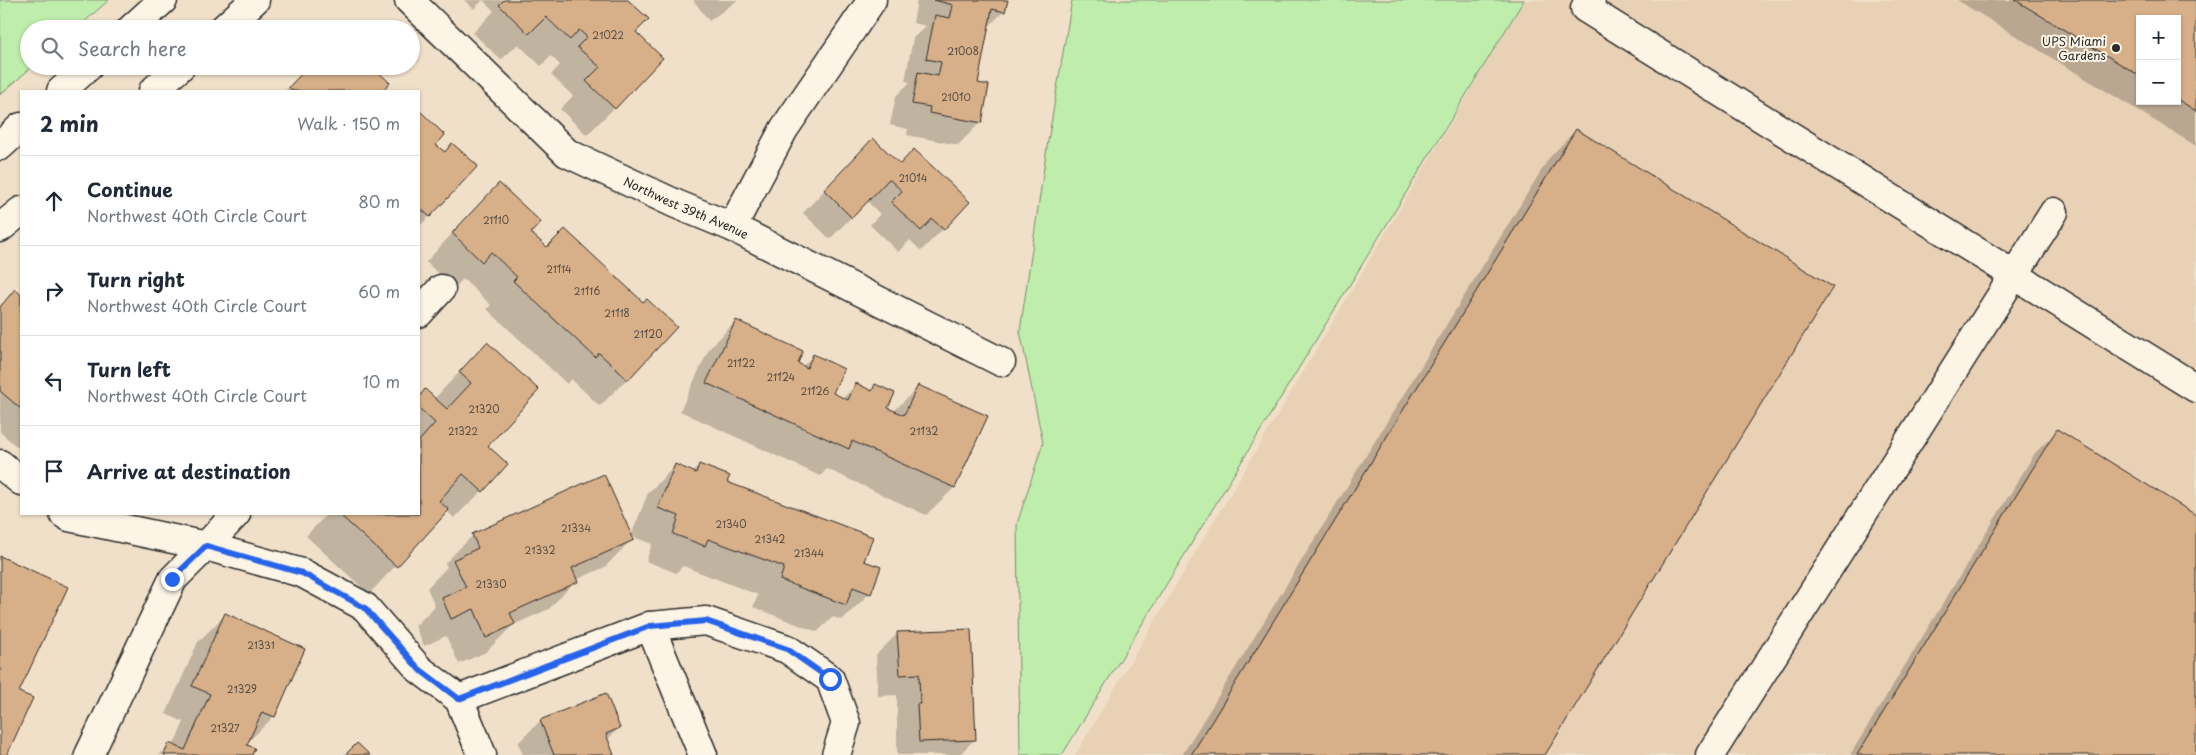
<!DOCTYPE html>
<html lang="en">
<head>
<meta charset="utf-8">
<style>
	body { margin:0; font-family:"Playpen Sans",sans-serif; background:#f6f6f7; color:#1f2937 }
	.controls { position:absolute; right:15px; top:15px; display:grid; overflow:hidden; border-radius:0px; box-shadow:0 1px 4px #0004 }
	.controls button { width:45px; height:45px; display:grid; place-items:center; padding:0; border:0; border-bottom:1px solid #e0e1e3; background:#fff; color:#1f2937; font:25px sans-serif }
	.stop { position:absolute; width:15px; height:15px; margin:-11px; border:4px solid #2563eb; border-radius:50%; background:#fff }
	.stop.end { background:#2563eb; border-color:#fff; box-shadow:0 1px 5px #0008 }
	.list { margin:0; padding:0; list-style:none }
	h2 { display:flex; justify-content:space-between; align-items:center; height:65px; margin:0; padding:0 20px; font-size:21px }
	h2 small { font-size:16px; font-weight:400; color:#747a83 }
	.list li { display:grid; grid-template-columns:32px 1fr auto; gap:15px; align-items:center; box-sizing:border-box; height:90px; padding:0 20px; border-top:1px solid #e0e1e3 }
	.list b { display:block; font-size:19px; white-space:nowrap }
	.list p { margin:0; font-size:16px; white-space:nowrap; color:#747a83 }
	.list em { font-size:16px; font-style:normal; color:#747a83 }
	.icon { flex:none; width:28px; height:28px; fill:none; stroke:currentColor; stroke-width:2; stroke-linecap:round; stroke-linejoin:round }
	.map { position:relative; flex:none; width:2196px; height:755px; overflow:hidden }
	.search { position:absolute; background:#fff; box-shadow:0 1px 4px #0004; left:20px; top:20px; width:400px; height:55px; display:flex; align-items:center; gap:12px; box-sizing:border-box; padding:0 18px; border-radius:28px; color:#747a83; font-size:19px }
	.panel { position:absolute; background:#fff; box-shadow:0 1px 4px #0004; left:20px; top:90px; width:400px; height:425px; border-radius:0px }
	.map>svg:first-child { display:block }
	.built { fill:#e9d1b6; fill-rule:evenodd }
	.green { fill:#bfedac; stroke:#758c6c }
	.shadow { fill:#0003; fill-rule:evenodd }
	.building { fill:#d7af88; stroke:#2b2b2b }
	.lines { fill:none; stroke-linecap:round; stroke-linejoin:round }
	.minor-casing { stroke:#2b2b2b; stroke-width:31 }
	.minor { stroke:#fcf5e5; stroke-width:28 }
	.route { stroke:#2563eb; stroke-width:6 }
	.poi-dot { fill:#2b2b2b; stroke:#fcf5e5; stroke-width:2 }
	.labels { text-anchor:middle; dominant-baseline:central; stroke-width:4; stroke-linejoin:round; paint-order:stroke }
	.number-label { font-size:10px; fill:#564c42 }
	.poi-label { font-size:12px; fill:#2b2b2b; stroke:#fcf5e5; text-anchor:end }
	.street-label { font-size:12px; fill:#2b2b2b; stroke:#fcf5e5 }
</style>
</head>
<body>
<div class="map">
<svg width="2196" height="755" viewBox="0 0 2196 755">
	<rect width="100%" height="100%" fill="#f1e0c9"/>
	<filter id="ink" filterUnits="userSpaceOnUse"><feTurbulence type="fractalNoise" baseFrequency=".02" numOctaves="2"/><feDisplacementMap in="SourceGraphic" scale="10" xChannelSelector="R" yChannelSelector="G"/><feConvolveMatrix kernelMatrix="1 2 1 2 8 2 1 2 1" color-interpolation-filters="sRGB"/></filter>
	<g filter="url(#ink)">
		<!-- built -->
		<path class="built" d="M1524,0h672v755h-1121zM2140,19h37v82h-37z"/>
		<!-- green -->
		<g class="green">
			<polygon points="0,0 109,0 76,29 29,29 29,66 33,66 0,95"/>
			<polygon points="1072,0 1524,0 1062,755 1020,755 1017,524 1043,443 1020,331 1047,147"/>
		</g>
		<!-- shadow -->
		<g class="shadow">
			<polygon points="464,0 483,0 474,9"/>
			<polygon points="483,0 627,0 634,32 614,108 587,135 560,109 573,96 551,75 560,65 551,56 541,66 518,44 501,60 473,33 494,11"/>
			<polygon points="693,0 738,0 709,21"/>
			<polygon points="917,0 1006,0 1004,11 987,28 977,84 980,123 958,145 907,135 908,129 890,125 896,96 910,82 905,81 913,38 926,26 913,23"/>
			<path d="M1957,0h239v146zM2140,19h37v82h-37z"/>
			<polygon points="308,66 370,66 389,83 381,91 285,91"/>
			<polygon points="419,112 444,135 435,145 444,153 476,166 419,227"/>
			<polygon points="1576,130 1544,755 1182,755 1549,158"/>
			<polygon points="851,162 900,166 943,229 921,251 910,240 898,252 870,225 880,214 867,201 830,239 803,213"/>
			<polygon points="472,212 530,233 546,249 627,379 600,406 571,379 567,384 487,309 491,305 463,279 454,288 426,262"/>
			<polygon points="15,291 21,296 21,450 0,432 0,306"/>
			<polygon points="736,321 802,367 813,356 831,393 842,399 856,385 870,391 876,385 887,409 893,412 919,386 986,417 954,488 926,515 827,469 820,476 680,411 709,349"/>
			<polygon points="487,343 482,491 454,518 447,511 369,594 306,536 327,514 419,514 419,398 425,391 434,399"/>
			<polygon points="2057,431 2196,516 2196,755 1850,755 2035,453"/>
			<polygon points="700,465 862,562 870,593 842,620 833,617 817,632 753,607 758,595 683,566 676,573 646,561 652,544 631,536 648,493 675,466 692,473"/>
			<polygon points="473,535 632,539 605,567 576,580 549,609 513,625 486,652 459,664 446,636 424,646 415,626 435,606 427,588 447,567 445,563"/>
			<polygon points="225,615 274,716 246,744 251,755 159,755 170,745 173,746 184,722 166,714 198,642"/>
			<polygon points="898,633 975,739 959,755 897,755 897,695 878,696 876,655"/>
			<polygon points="605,695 619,728 607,740 613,755 523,755 518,743 540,721"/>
		</g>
		<!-- building -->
		<g class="building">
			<polygon points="504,0 628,0 649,19 636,32 663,58 615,109 586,81 600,67 577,47 587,37 579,30 570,40 546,17 529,34 499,5"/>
			<polygon points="934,0 1008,0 1005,12 992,9 978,83 989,85 982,123 929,113 930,107 912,104 918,72 938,76 941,62 926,59 935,15 950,18 953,5"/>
			<polygon points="2015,0 2196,0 2196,111 2177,99 2177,19 2140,19 2140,76"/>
			<polygon points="309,66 372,66 390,83 383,91 293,91 289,87"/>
			<polygon points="419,110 445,135 436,145 445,152 452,143 478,166 430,217 419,207"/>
			<polygon points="1576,129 1833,287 1545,755 1191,755"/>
			<polygon points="873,138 900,164 914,149 970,202 944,230 932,219 921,231 891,202 902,191 889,179 852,218 824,190"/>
			<polygon points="499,183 541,222 531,233 547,247 565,229 643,302 647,299 677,327 628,380 599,353 595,357 513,281 517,277 491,252 482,262 452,233"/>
			<polygon points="15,289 21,295 21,409 0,391 0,307"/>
			<polygon points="736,320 803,351 798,363 807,368 813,354 844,369 833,393 848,400 856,383 872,391 875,384 895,393 888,408 904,415 918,385 988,416 955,488 852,441 849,449 706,383"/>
			<polygon points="487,342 539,390 488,446 508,464 483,492 463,474 439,501 449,510 397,567 339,514 419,514 419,441 435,423 419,408 419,397 425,389 447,409 471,383 459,372"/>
			<polygon points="2057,429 2196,515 2196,755 1857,755"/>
			<polygon points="675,464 696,473 699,464 730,476 727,482 873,537 864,561 881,567 871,594 853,587 846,605 780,580 784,567 708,539 705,546 673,534 679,516 658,508"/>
			<polygon points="604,474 634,540 572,568 578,582 510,613 515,624 486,638 474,609 451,619 442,598 466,587 453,560 478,548 472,534"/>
			<polygon points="0,556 68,587 19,692 33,698 7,755 0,755"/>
			<polygon points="225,613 305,649 275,717 262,712 247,745 255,748 252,755 164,755 169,743 185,750 210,694 192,686"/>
			<polygon points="971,629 976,740 919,742 917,704 920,704 919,674 900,675 897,632"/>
			<polygon points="606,693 620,728 606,734 614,755 554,755 540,720"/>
			<polygon points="357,743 370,755 345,755"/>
		</g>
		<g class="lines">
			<!-- minor casing -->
			<g class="minor-casing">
				<g id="minor">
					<path id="s1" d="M409,0l158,153 109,51 56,23 269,135"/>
					<polyline points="1591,0 1585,8 2196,388"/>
					<polyline points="131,29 163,0"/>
					<polyline points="223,29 255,0"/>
					<polyline points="61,91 89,66"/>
					<polyline points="153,91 181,66"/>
					<polyline points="0,146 21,127"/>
					<polyline points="732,227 784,129 872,0"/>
					<polyline points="0,228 21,211"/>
					<polyline points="419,313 441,289"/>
					<polyline points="0,464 21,481"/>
					<polyline points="64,514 69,517 206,546 236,514"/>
					<polyline points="650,626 703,755"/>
					<polyline points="459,699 482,755"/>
					<polyline points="89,755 173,579 206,546 302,573 365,607 419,669 459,699 650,626 706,621 787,649 830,679 846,723 836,755"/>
					<polyline points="1710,755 2054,212"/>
				</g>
			</g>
			<!-- minor -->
			<use href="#minor" class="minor"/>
		</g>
	</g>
	<g class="lines" filter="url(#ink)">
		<!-- route -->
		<polyline class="route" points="172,579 206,546 302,573 365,608 419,669 459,699 650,626 706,621 787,649 830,679"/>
	</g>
	<!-- markers -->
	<circle class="poi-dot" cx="2116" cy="48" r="5"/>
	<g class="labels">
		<!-- number labels -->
		<g class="number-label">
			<text x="608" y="34">21022</text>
			<text x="963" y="50">21008</text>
			<text x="956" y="96">21010</text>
			<text x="913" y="177">21014</text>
			<text x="496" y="219">21110</text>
			<text x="559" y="268">21114</text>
			<text x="587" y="290">21116</text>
			<text x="617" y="312">21118</text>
			<text x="648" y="333">21120</text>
			<text x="741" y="362">21122</text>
			<text x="781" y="376">21124</text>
			<text x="815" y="390">21126</text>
			<text x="484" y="408">21320</text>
			<text x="463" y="430">21322</text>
			<text x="924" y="430">21132</text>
			<text x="731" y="523">21340</text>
			<text x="576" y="527">21334</text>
			<text x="770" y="538">21342</text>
			<text x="540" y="549">21332</text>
			<text x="809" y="552">21344</text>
			<text x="491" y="583">21330</text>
			<text x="261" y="644">21331</text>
			<text x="242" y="688">21329</text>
			<text x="225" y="727">21327</text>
		</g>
		<!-- poi labels -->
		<g class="poi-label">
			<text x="2106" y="41">UPS Miami<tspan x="2106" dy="14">Gardens</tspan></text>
		</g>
		<!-- street labels -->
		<g class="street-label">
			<text stroke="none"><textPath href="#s1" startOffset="351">Northwest 39th Avenue</textPath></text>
		</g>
	</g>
</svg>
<div class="controls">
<button>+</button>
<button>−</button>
</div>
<div class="stop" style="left:830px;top:679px"></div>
<div class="stop end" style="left:172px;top:579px"></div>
<div class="search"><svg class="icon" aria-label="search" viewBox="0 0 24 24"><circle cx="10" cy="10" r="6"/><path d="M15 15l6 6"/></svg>Search here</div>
<section class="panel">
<h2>2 min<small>Walk · 150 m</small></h2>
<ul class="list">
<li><svg class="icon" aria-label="ahead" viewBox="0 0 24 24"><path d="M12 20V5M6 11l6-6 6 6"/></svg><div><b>Continue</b><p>Northwest 40th Circle Court</p></div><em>80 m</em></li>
<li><svg class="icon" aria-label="right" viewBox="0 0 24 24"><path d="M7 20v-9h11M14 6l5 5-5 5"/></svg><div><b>Turn right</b><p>Northwest 40th Circle Court</p></div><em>60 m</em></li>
<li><svg class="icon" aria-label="left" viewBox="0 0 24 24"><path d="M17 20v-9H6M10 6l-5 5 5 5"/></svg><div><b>Turn left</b><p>Northwest 40th Circle Court</p></div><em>10 m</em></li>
<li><svg class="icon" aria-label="arrive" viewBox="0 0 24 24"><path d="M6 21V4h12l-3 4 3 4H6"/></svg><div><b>Arrive at destination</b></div></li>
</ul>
</section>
</div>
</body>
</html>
